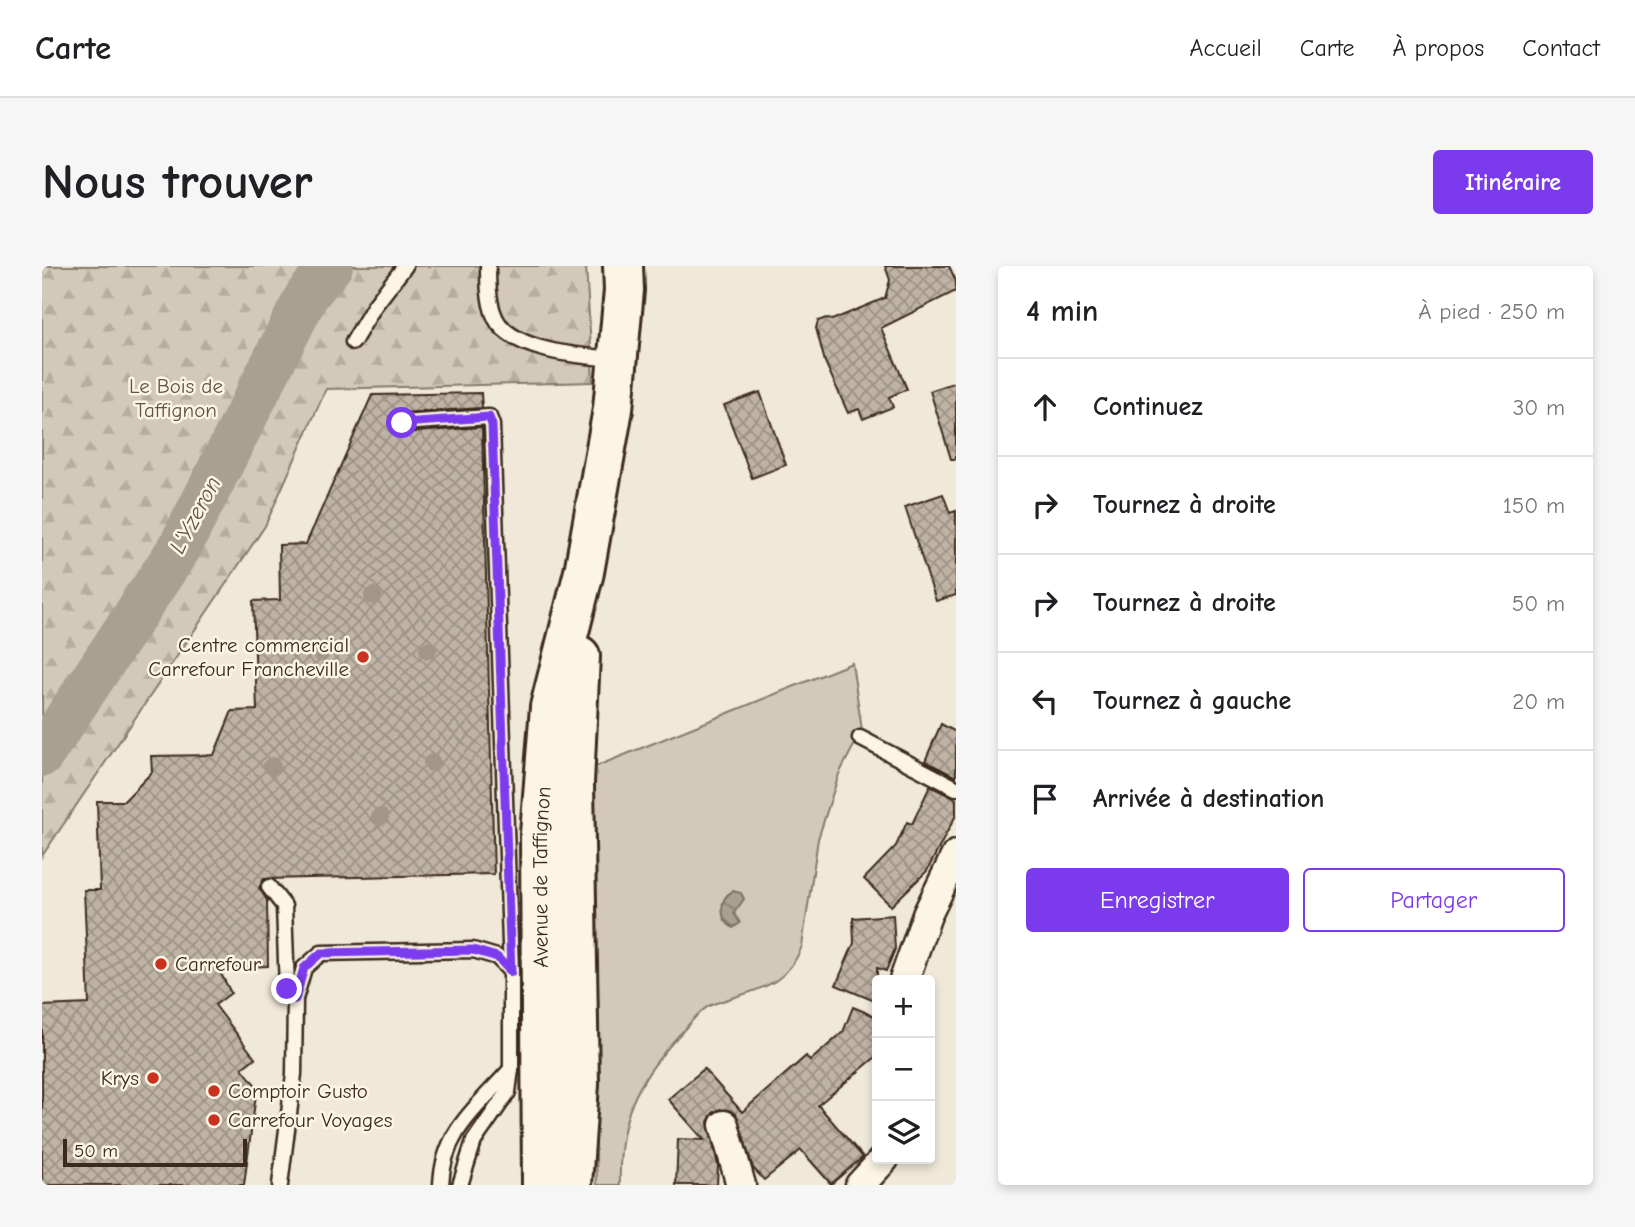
<!DOCTYPE html>
<html lang="fr">
<head>
<meta charset="utf-8">
<style>
	body { margin:0; font-family:"Comic Neue",sans-serif; background:#f6f6f6; color:#202124 }
	.controls { position:absolute; right:21px; bottom:21px; display:grid; overflow:hidden; border-radius:7px; box-shadow:0 4px 10px #0003 }
	.controls button { width:63px; height:63px; display:grid; place-items:center; padding:0; border:0; border-bottom:2px solid #e0e0e0; background:#fff; color:#202124; font:35px sans-serif }
	.scale { position:absolute; left:21px; bottom:18px; width:184px; box-sizing:border-box; padding-left:7px; border:4px solid #3b2a1e; border-top:0; font-size:19px; line-height:24px; white-space:nowrap; color:#3b2a1e; -webkit-text-stroke:5px #fcf5e5; paint-order:stroke }
	.stop { position:absolute; width:21px; height:21px; margin:-16px; border:5px solid #7c3aed; border-radius:50%; background:#fff }
	.stop.end { background:#7c3aed; border-color:#fff; box-shadow:0 2px 7px #0008 }
	.list { margin:0; padding:0; list-style:none }
	h2 { display:flex; justify-content:space-between; align-items:center; height:91px; margin:0; padding:0 28px; font-size:30px }
	h2 small { font-size:23px; font-weight:400; color:#757577 }
	.list li { display:grid; grid-template-columns:46px 1fr auto; gap:21px; align-items:center; box-sizing:border-box; height:98px; padding:0 28px; border-top:2px solid #e0e0e0 }
	.list b { display:block; font-size:26px; white-space:nowrap }
	.list em { font-size:23px; font-style:normal; color:#757577 }
	.actions { display:flex; gap:14px; padding:21px 28px }
	.actions a { flex:1; padding:16px 0; border:2px solid #7c3aed; border-radius:7px; text-align:center; font-size:24px; color:#7c3aed }
	.actions .main { background:#7c3aed; color:#fff }
	.icon { flex:none; width:38px; height:38px; fill:none; stroke:currentColor; stroke-width:2; stroke-linecap:round; stroke-linejoin:round }
	.map { position:relative; flex:none; width:914px; height:919px; overflow:hidden; border-radius:7px }
	header { display:flex; align-items:center; gap:42px; box-sizing:border-box; height:98px; padding:0 35px; background:#fff; border-bottom:2px solid #e0e0e0 }
	header strong { font-size:33px }
	nav { display:flex; gap:38px; margin-inline-start:auto; font-size:24px }
	.intro { display:flex; align-items:center; justify-content:space-between; box-sizing:border-box; height:168px; padding:0 42px }
	h1 { margin:0; font-size:49px }
	.button { padding:18px 32px; border-radius:7px; background:#7c3aed; color:#fff; font-size:24px; font-weight:700 }
	main { display:flex; gap:42px; padding:0 42px }
	aside { flex:1; background:#fff; border-radius:7px; box-shadow:0 4px 10px #0003 }
	.map>svg:first-child { display:block }
	.green { fill:#d2c9ba; stroke:#867a6c; stroke-width:2 }
	.forest { fill:url(#forest-firs); stroke:#867a6c; stroke-width:2 }
	.water { fill:url(#water-waves); stroke:#7e7163; stroke-width:2 }
	.lines { fill:none; stroke-linecap:round; stroke-linejoin:round }
	.river { stroke:#aaa091; stroke-width:44 }
	.building { fill:url(#building-cross-hatch); stroke:#3b2a1e; stroke-width:2 }
	.lane-casing { stroke:#3b2a1e; stroke-width:19 }
	.street-casing { stroke:#3b2a1e; stroke-width:33 }
	.secondary-casing { stroke:#3b2a1e; stroke-width:44 }
	.lane { stroke:#fcf5e5; stroke-width:14 }
	.street { stroke:#fcf5e5; stroke-width:28 }
	.secondary { stroke:#fcf5e5; stroke-width:38 }
	.tree { fill:#a19688 }
	.route { stroke:#7c3aed; stroke-width:9 }
	.poi-dot { fill:#c8321e; stroke:#fcf5e5; stroke-width:2.5 }
	.labels { text-anchor:middle; dominant-baseline:central; stroke-width:5; stroke-linejoin:round; paint-order:stroke }
	.park-label { font-size:21px; fill:#615245; stroke:#fcf5e5 }
	.poi-label { font-size:21px; fill:#3b2a1e; stroke:#fcf5e5; text-anchor:start }
	.street-label { font-size:21px; fill:#3b2a1e; stroke:#fcf5e5 }
	.water-label { font-size:23px; font-style:italic; fill:#625346; stroke:#fcf5e5 }
</style>
</head>
<body>
<header>
<strong>Carte</strong>
<nav><a>Accueil</a><a>Carte</a><a>À propos</a><a>Contact</a></nav>
</header>
<div class="intro"><h1>Nous trouver</h1><a class="button">Itinéraire</a></div>
<main>
<div class="map">
<svg width="914" height="919" viewBox="0 0 914 919">
	<defs>
		<pattern id="forest-firs" width="22" height="20" patternUnits="userSpaceOnUse" patternTransform="scale(1.75)"><rect width="22" height="20" fill="#d2c9ba"/><path d="M5 1l3.5 6h-7zM16 11l3.5 6h-7z" fill="#b5ad9f"/></pattern>
		<pattern id="water-waves" width="16" height="10" patternUnits="userSpaceOnUse" patternTransform="scale(1.75)"><rect width="16" height="10" fill="#aaa091"/><path d="M0 5q4-4 8 0t8 0" fill="none" stroke="#8c8376"/></pattern>
		<pattern id="building-cross-hatch" width="8" height="8" patternUnits="userSpaceOnUse" patternTransform="scale(1.75)"><rect width="8" height="8" fill="#beb3a4"/><path d="M0 0l8 8M0 8l8-8" fill="none" stroke="#9c9285"/></pattern>
	</defs>
	<rect width="100%" height="100%" fill="#f0e9d9"/>
	<filter id="ink" filterUnits="userSpaceOnUse"><feTurbulence type="fractalNoise" baseFrequency=".0143" numOctaves="2"/><feDisplacementMap in="SourceGraphic" scale="14" xChannelSelector="R" yChannelSelector="G"/><feConvolveMatrix kernelMatrix="1 2 1 2 8 2 1 2 1" color-interpolation-filters="sRGB"/></filter>
	<g filter="url(#ink)">
		<!-- green -->
		<path class="green" d="M810,397l10,67 -23,44 -21,65 -16,107c-17,45 -53,44 -91,59 -12,5 -22,20 -31,29 -45,49 -62,84 -60,151h-23l-8,-222 3,-195z"/>
		<!-- forest -->
		<polygon class="forest" points="0,0 544,0 551,116 284,123 223,260 0,590"/>
		<!-- water -->
		<path class="water" d="M691,625l8,2 3,6 -10,14 6,10 -7,5c-14,-9 -15,-29 0,-37z"/>
		<g class="lines">
			<!-- river -->
			<polyline class="river" points="0,489 138,281 265,29 289,0"/>
		</g>
		<!-- building -->
		<g class="building">
			<polygon points="843,0 907,0 914,15 914,25 839,62 865,123 847,131 851,141 821,153 817,143 806,147 783,96 774,62 776,55 784,52 790,54 843,32 848,14"/>
			<polygon points="914,116 914,193 909,193 888,125"/>
			<polygon points="718,126 744,199 710,212 682,139"/>
			<polygon points="439,127 440,142 359,147 350,157 352,163 361,167 440,161 452,608 222,613 217,622 225,634 226,700 176,702 189,727 173,739 213,792 200,802 215,821 202,919 0,919 0,740 47,738 42,624 58,624 55,535 82,535 110,506 109,490 172,489 190,445 215,444 211,335 238,334 237,279 264,278 330,129"/>
			<polygon points="901,228 908,247 914,245 914,329 894,335 863,241"/>
			<polygon points="899,458 914,466 914,511 883,495"/>
			<polygon points="888,520 914,533 914,549 885,605 849,640 822,613 854,580 865,556 870,558"/>
			<polygon points="851,649 853,683 844,705 835,702 835,736 794,719 812,677 811,652"/>
			<polygon points="811,741 835,751 835,790 776,839 821,891 789,918 759,884 722,914 711,902 694,848 678,843 671,847 666,856 676,899 675,919 634,919 636,873 662,874 626,833 662,803 700,846 764,790 768,795 801,766"/>
		</g>
		<g class="lines">
			<!-- lane casing -->
			<g class="lane-casing">
				<g id="lane">
					<path d="M446,0c0,17 0,43 11,58 23,29 84,32 117,35"/>
					<polyline points="311,76 333,39 363,0"/>
					<polyline points="360,157 447,151 450,159 469,706"/>
					<polyline points="818,472 914,522"/>
					<polyline points="227,621 242,640 245,723 253,733"/>
					<polyline points="238,919 252,808 253,733 262,702 279,687 431,684 455,691 469,706 469,803 466,826 432,875 418,919"/>
					<path d="M399,919c2,-55 37,-78 70,-116"/>
				</g>
			</g>
			<!-- street casing -->
			<g class="street-casing">
				<g id="street">
					<polyline points="862,714 885,649 914,589"/>
					<polyline points="682,859 699,919"/>
					<polyline points="818,919 842,893"/>
				</g>
			</g>
			<!-- secondary casing -->
			<g class="secondary-casing">
				<g id="secondary">
					<path id="s1" d="M500,919l-2,-351 10,-127 34,-135 29,-163 11,-119 -1,-24"/>
					<polyline points="530,919 537,818 532,517 538,390"/>
				</g>
			</g>
			<!-- lane -->
			<use href="#lane" class="lane"/>
			<!-- street -->
			<use href="#street" class="street"/>
			<!-- secondary -->
			<use href="#secondary" class="secondary"/>
		</g>
		<!-- trees -->
		<g class="tree">
			<circle cx="331" cy="330" r="9"/>
			<circle cx="386" cy="384" r="9"/>
			<circle cx="279" cy="387" r="9"/>
			<circle cx="390" cy="497" r="9"/>
			<circle cx="230" cy="500" r="9"/>
			<circle cx="338" cy="551" r="9"/>
		</g>
	</g>
	<g class="lines" filter="url(#ink)">
		<!-- route -->
		<polyline class="route" points="245,723 253,733 262,702 279,687 431,684 455,691 469,706 450,159 447,151 360,157"/>
	</g>
	<!-- markers -->
	<g class="poi-dot">
		<circle cx="321" cy="391" r="7"/>
		<circle cx="119" cy="698" r="7"/>
		<circle cx="111" cy="812" r="7"/>
		<circle cx="172" cy="825" r="7"/>
		<circle cx="172" cy="854" r="7"/>
	</g>
	<g class="labels">
		<!-- park labels -->
		<g class="park-label">
			<text x="134" y="120">Le Bois de<tspan x="134" dy="24">Taffignon</tspan></text>
		</g>
		<!-- poi labels -->
		<g class="poi-label">
			<text x="307" y="379" text-anchor="end">Centre commercial<tspan x="307" dy="24">Carrefour Francheville</tspan></text>
			<text x="133" y="698">Carrefour</text>
			<text x="97" y="812" text-anchor="end">Krys</text>
			<text x="186" y="825">Comptoir Gusto</text>
			<text x="186" y="854">Carrefour Voyages</text>
		</g>
		<!-- street labels -->
		<g class="street-label">
			<text stroke="none"><textPath href="#s1" startOffset="308">Avenue de Taffignon</textPath></text>
		</g>
		<!-- water labels -->
		<g class="water-label">
			<text transform="translate(153 249) rotate(-62)">L'Yzeron</text>
		</g>
	</g>
</svg>
<div class="controls">
<button>+</button>
<button>−</button>
<button><svg class="icon" aria-label="layers" viewBox="0 0 24 24"><path d="M12 4l9 5-9 5-9-5zM3 14l9 5 9-5"/></svg></button>
</div>
<div class="scale">50 m</div>
<div class="stop" style="left:360px;top:157px"></div>
<div class="stop end" style="left:245px;top:723px"></div>
</div>
<aside>
<h2>4 min<small>À pied · 250 m</small></h2>
<ul class="list">
<li><svg class="icon" aria-label="ahead" viewBox="0 0 24 24"><path d="M12 20V5M6 11l6-6 6 6"/></svg><div><b>Continuez</b></div><em>30 m</em></li>
<li><svg class="icon" aria-label="right" viewBox="0 0 24 24"><path d="M7 20v-9h11M14 6l5 5-5 5"/></svg><div><b>Tournez à droite</b></div><em>150 m</em></li>
<li><svg class="icon" aria-label="right" viewBox="0 0 24 24"><path d="M7 20v-9h11M14 6l5 5-5 5"/></svg><div><b>Tournez à droite</b></div><em>50 m</em></li>
<li><svg class="icon" aria-label="left" viewBox="0 0 24 24"><path d="M17 20v-9H6M10 6l-5 5 5 5"/></svg><div><b>Tournez à gauche</b></div><em>20 m</em></li>
<li><svg class="icon" aria-label="arrive" viewBox="0 0 24 24"><path d="M6 21V4h12l-3 4 3 4H6"/></svg><div><b>Arrivée à destination</b></div></li>
</ul>
<div class="actions"><a class="main">Enregistrer</a><a>Partager</a></div>
</aside>
</main>
</body>
</html>
